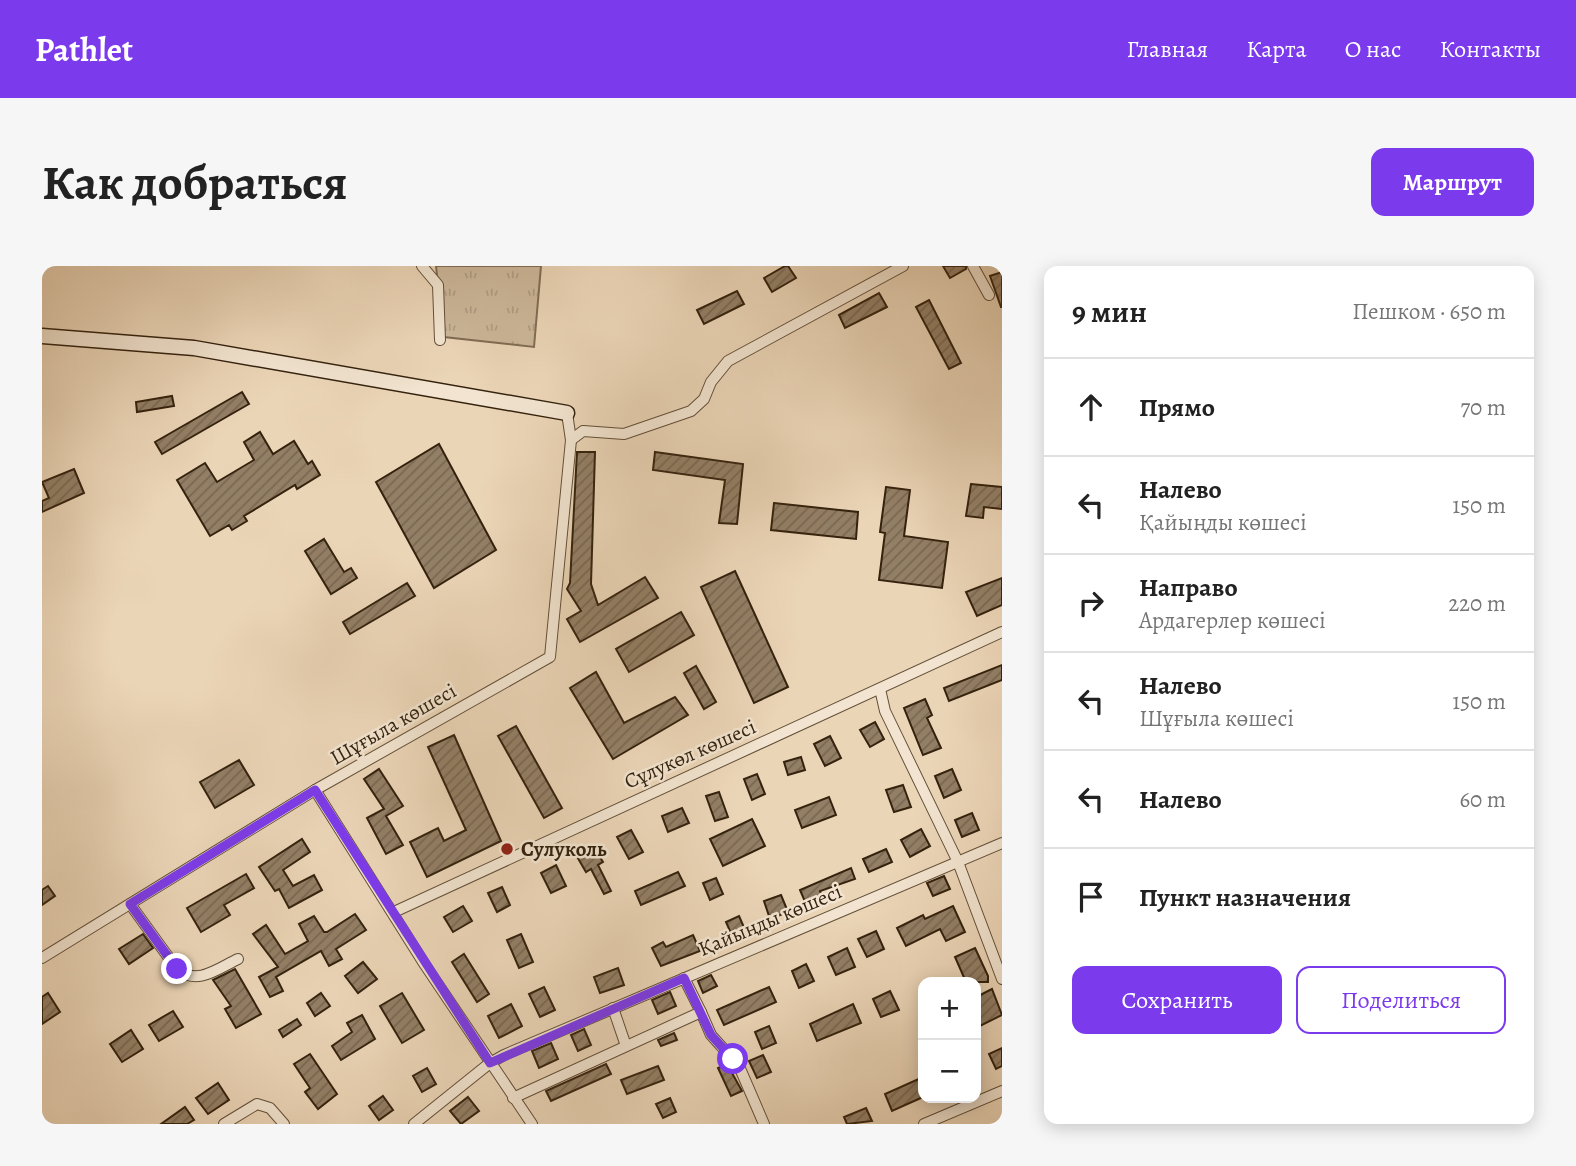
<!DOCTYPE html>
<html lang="ru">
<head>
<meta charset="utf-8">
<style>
	body { margin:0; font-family:Alegreya,serif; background:#f6f6f6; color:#222 }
	.controls { position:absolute; right:21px; bottom:21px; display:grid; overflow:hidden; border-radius:14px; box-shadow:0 4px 18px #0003 }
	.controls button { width:63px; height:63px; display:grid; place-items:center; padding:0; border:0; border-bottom:2px solid #e0e0e0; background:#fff; color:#222; font:35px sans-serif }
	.stop { position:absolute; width:21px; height:21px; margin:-16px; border:5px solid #7c3aed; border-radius:50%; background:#fff }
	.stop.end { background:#7c3aed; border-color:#fff; box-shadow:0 2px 7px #0008 }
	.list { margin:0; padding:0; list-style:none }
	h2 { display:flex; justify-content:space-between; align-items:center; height:91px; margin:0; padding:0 28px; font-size:30px }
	h2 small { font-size:23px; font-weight:400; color:#767676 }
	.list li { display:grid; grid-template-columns:46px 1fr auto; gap:21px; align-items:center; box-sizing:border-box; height:98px; padding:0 28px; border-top:2px solid #e0e0e0 }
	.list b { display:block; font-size:26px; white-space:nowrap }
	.list p { margin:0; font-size:23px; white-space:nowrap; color:#767676 }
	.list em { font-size:23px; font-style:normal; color:#767676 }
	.actions { display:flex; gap:14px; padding:21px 28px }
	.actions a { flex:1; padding:16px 0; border:2px solid #7c3aed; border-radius:14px; text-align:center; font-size:24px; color:#7c3aed }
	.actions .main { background:#7c3aed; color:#fff }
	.icon { flex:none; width:38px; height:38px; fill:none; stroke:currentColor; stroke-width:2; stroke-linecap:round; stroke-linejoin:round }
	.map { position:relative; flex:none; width:960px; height:858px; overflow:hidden; border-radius:14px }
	header { display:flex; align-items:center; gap:42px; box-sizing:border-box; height:98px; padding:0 35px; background:#7c3aed; color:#fff }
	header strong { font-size:33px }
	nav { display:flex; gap:38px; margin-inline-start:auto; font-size:24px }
	.intro { display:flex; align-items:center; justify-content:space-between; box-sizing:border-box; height:168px; padding:0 42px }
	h1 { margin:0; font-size:49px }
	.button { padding:18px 32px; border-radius:14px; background:#7c3aed; color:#fff; font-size:24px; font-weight:700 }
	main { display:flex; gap:42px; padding:0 42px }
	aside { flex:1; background:#fff; border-radius:14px; box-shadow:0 4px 18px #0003 }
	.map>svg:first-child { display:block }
	.park { fill:url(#park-tufts); stroke:#806c54; stroke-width:2 }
	.building { fill:url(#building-hatch); stroke:#34220e; stroke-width:2 }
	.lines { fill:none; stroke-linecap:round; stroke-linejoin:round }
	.street-casing { stroke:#624f38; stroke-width:12 }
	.secondary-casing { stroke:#34220e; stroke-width:17 }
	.street { stroke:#f2e4d0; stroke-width:10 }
	.secondary { stroke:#f2e4d0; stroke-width:14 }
	.route { stroke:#7c3aed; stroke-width:9 }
	.poi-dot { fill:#8f2418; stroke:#f2e4d0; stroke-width:2.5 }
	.labels { text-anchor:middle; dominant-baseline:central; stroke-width:5; stroke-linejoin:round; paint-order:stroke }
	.street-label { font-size:21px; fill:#34220e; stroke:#f2e4d0 }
	.poi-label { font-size:21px; font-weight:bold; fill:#34220e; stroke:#f2e4d0; text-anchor:start }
</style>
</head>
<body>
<header>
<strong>Pathlet</strong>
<nav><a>Главная</a><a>Карта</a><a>О нас</a><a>Контакты</a></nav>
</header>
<div class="intro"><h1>Как добраться</h1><a class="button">Маршрут</a></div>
<main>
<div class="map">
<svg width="960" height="858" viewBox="0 0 960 858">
	<defs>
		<pattern id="park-tufts" width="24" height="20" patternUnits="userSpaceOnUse" patternTransform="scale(1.75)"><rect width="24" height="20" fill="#ccb79a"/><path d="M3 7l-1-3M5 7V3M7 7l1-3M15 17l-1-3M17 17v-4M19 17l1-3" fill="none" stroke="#b09d84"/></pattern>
		<pattern id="building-hatch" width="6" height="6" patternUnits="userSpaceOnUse" patternTransform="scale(1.75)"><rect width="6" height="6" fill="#937f66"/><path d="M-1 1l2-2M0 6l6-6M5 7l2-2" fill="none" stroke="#796852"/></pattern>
	</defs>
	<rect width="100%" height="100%" fill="#ebd5b7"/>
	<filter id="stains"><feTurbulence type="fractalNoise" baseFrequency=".00286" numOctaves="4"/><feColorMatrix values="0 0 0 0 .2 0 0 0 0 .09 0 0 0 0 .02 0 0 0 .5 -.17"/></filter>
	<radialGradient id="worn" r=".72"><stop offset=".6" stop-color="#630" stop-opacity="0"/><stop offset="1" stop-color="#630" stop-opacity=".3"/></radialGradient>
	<!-- park -->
	<polygon class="park" points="394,0 499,0 492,81 402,71"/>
	<!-- building -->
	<g class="building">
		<polygon points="743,0 746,0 754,12 730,26 722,12"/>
		<polygon points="901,0 924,0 924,3 908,12"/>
		<polygon points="960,6 960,41 959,41 948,10"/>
		<polygon points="695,25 702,38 662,58 655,44"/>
		<polygon points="837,27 845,41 803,62 797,49"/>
		<polygon points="887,34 919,97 907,103 874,41"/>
		<polygon points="200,126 207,138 120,188 113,176"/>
		<polygon points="130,130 132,140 95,146 94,136"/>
		<polygon points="218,166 231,188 252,175 266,198 270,195 278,209 255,223 253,219 202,250 205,255 190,264 187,259 168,270 135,214 163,197 175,216 212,194 202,176"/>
		<polygon points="397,178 454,284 392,322 334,216"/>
		<polygon points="535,186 553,186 549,318 556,339 603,311 616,332 538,376 525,353 539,345 525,323 528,317"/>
		<polygon points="613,186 701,198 695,258 677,257 683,214 611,204"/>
		<polygon points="32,203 42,227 0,246 0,235 7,232 0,216"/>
		<polygon points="929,218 960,221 960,243 942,241 941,252 924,250"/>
		<polygon points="844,221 868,224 862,270 906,276 900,322 837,314 843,267 838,266"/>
		<polygon points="732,237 816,246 814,273 729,264"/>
		<polygon points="282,273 302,306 309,302 315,312 289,328 263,285"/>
		<polygon points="693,305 746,421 712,437 659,321"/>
		<polygon points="960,312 960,339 935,350 924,326"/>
		<polygon points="365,317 373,330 308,368 301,356"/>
		<polygon points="639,346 652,369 587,406 574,383"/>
		<polygon points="960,399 960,414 907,435 902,422"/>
		<polygon points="654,400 674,436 662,443 642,407"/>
		<polygon points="554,406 582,457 633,431 646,449 571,493 528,422"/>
		<polygon points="883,433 890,449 885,452 899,482 881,489 862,442"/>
		<polygon points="833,456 842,473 828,481 818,464"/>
		<polygon points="474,460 520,542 502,552 456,470"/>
		<polygon points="412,469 459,575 385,611 368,576 396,562 402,575 424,564 386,481"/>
		<polygon points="788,470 799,492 783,500 772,478"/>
		<polygon points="759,491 763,504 746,509 742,496"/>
		<polygon points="197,494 212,519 173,542 158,516"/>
		<polygon points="337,503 361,540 344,550 361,579 344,588 325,552 342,543 322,513"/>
		<polygon points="910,503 919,524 902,532 893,510"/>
		<polygon points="715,508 723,528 710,534 702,513"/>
		<polygon points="861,519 869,541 852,546 844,524"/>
		<polygon points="677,526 686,551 673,555 664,530"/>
		<polygon points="787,531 794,549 760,562 753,544"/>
		<polygon points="640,542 647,557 626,566 620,550"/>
		<polygon points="930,547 937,564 920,571 913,554"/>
		<polygon points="710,553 723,580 681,600 668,573"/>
		<polygon points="879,563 888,580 868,591 859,574"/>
		<polygon points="589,564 601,586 587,593 575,571"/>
		<polygon points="260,573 268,586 241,604 251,620 272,609 280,624 247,642 237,623 233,625 217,601"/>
		<polygon points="551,580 561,596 556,599 569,625 562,628 549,603 544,606 534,589"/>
		<polygon points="844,583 850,596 827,606 821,593"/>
		<polygon points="514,599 524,620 509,627 499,607"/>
		<polygon points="809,602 813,613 778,625 780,631 764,638 758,624"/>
		<polygon points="636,606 643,620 599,639 593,625"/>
		<polygon points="204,608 212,622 182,639 188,649 159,666 145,642"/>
		<polygon points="902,610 908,623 891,630 885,617"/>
		<polygon points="674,612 681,628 668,634 661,617"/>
		<polygon points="6,620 13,630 0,639 0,624"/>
		<polygon points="460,621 468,639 455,646 446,627"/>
		<polygon points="739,629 746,646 728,653 722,635"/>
		<polygon points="421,640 430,655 411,666 402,651"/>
		<polygon points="911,640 923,666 904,675 898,663 864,680 855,662 881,649 883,653"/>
		<polygon points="313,648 324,664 294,683 300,693 287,700 279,685 234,711 241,725 228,731 217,711 236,701 211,668 224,659 243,688 266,675 257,658 272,650 282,666 285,666"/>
		<polygon points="697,650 704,666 691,672 684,656"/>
		<polygon points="834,665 842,683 825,691 816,673"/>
		<polygon points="101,668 111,682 87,698 77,683"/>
		<polygon points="479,668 491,696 477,702 465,674"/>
		<polygon points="651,669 658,685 619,700 610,682 621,676 624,681"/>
		<polygon points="805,682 813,701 794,709 786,691"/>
		<polygon points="933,682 946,710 946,716 924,716 913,691"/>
		<polygon points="422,688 447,728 435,736 410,696"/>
		<polygon points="321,696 335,713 316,727 303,710"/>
		<polygon points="764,698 772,715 757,722 750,705"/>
		<polygon points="576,702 582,719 558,727 552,711"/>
		<polygon points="193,703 219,748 194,762 183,743 189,740 171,714"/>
		<polygon points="669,709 675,720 661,727 656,715"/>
		<polygon points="502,721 513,744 498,751 487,728"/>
		<polygon points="727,721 734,736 682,759 675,744"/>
		<polygon points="950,723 960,749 938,760 934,752 934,731"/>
		<polygon points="848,725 857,744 839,751 831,733"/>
		<polygon points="628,726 634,740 616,748 610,734"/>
		<polygon points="6,727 18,746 0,758 0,731"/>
		<polygon points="279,727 288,740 273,750 265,737"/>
		<polygon points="360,727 382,764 360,777 338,740"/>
		<polygon points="469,738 480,760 457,772 446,750"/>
		<polygon points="811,738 819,757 775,775 768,758"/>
		<polygon points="131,745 141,761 117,775 107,759"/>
		<polygon points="320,749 333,773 299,794 290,780 310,766 305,757"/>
		<polygon points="255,753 259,759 241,771 237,764"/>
		<polygon points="727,760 734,777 720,783 713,766"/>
		<polygon points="542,763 549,779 536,785 529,769"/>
		<polygon points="89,764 101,783 80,796 68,778"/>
		<polygon points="632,767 635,774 619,780 616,774"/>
		<polygon points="509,777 516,793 497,802 490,785"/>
		<polygon points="960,782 960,800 954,803 947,788"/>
		<polygon points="268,788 295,828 276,843 263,826 268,822 252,798"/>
		<polygon points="721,789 729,806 715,812 707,795"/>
		<polygon points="564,798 569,808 509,835 504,825"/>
		<polygon points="685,798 700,825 689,830 676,802"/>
		<polygon points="616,800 622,814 585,828 579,814"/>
		<polygon points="385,802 394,818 380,826 371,810"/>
		<polygon points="881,811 881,831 850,845 843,828"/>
		<polygon points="176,817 187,834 166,848 154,832"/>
		<polygon points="341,830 351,844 337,854 327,840"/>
		<polygon points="426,831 437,845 419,858 408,845"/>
		<polygon points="628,832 634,846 621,852 614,838"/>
		<polygon points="143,841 152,854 145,858 119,858"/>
		<polygon points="824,842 830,855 805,858 802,851"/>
	</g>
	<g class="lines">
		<!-- street casing -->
		<g class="street-casing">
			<g id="street">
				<polyline points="380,0 396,19 398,74"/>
				<polyline points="931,0 947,29"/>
				<polyline points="529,174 541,165 582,168 649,145 662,133 669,116 686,95 861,0"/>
				<polyline points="838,423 843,445 916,596 960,713"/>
				<polyline points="273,524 383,699 490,858"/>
				<path d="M88,638l47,65c20,17 40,0 61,-10"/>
				<polyline points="352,646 960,366"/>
				<polyline points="0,692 273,524 508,391 529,174 525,147"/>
				<polyline points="571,742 584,780"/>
				<polyline points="659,746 669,769 697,800 722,858"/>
				<polyline points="471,832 659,746 642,712"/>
				<polyline points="182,858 215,838 228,842 242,858"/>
				<polyline points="372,858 448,797 462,789 960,577"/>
				<polyline points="882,858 960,825"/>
			</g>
		</g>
		<!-- secondary casing -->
		<g class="secondary-casing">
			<polyline id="secondary" points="0,70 152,82 525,147"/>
		</g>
		<!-- street -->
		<use href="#street" class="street"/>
		<!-- secondary -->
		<use href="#secondary" class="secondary"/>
	</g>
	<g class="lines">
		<!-- route -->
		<polyline class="route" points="135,703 88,638 273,524 448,797 642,712 669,769 691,793"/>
	</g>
	<!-- markers -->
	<circle class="poi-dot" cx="465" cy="583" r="7"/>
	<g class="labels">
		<!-- street labels -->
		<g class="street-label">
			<text transform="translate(351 458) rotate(-30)">Шұғыла көшесі</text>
			<text transform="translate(648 488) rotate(-24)">Сұлукөл көшесі</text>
			<text transform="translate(728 654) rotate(-23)">Қайыңды көшесі</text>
		</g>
		<!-- poi labels -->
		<g class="poi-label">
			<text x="479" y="583">Сулуколь</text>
		</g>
	</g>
	<rect width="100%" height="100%" filter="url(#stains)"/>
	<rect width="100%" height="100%" fill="url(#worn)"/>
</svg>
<div class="controls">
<button>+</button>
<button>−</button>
</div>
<div class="stop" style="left:691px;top:793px"></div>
<div class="stop end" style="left:135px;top:703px"></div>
</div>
<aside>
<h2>9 мин<small>Пешком · 650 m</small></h2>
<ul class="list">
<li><svg class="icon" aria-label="ahead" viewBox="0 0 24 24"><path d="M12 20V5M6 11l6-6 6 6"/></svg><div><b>Прямо</b></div><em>70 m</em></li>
<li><svg class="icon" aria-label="left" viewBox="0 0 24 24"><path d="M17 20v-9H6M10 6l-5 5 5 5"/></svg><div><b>Налево</b><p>Қайыңды көшесі</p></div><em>150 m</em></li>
<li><svg class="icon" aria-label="right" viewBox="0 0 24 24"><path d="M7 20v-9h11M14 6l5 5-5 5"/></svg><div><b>Направо</b><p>Ардагерлер көшесі</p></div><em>220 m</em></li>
<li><svg class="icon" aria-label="left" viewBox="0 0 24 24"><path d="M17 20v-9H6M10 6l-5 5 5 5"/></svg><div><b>Налево</b><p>Шұғыла көшесі</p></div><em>150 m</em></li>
<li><svg class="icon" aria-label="left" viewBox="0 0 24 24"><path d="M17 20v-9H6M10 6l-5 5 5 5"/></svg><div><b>Налево</b></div><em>60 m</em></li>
<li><svg class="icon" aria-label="arrive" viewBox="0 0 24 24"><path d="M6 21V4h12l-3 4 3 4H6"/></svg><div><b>Пункт назначения</b></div></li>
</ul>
<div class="actions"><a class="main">Сохранить</a><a>Поделиться</a></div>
</aside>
</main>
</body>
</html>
